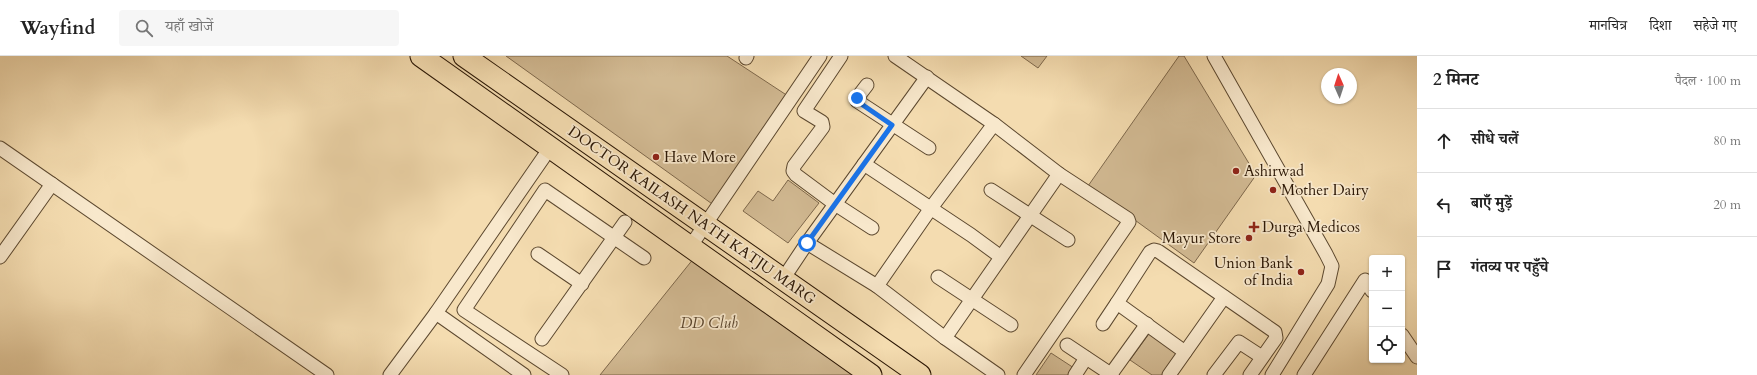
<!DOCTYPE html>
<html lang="hi">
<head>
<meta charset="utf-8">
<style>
	body { margin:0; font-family:Cardo,"Noto Serif Devanagari",serif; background:#f6f6f6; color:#222 }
	.controls { position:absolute; right:12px; bottom:12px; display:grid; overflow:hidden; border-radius:4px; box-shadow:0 1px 3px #0004 }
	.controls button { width:36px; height:36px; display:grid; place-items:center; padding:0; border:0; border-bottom:1px solid #e0e0e0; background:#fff; color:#222; font:20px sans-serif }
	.compass { position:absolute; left:1321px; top:12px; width:36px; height:36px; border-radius:50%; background:#fff; box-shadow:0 1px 3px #0004; rotate:357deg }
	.stop { position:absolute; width:12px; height:12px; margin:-9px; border:3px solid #1a73e8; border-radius:50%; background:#fff }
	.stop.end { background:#1a73e8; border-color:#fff; box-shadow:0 1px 4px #0008 }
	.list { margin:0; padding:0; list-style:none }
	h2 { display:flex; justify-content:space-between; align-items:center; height:52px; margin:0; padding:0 16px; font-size:17px }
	h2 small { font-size:13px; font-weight:400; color:#767676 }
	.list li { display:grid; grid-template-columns:26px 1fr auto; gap:12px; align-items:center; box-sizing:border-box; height:64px; padding:0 16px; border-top:1px solid #e0e0e0 }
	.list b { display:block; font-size:15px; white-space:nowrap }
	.list em { font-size:13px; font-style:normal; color:#767676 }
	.icon { flex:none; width:22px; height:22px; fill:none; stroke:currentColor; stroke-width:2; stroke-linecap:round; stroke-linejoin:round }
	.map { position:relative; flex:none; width:1417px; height:319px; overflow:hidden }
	header { display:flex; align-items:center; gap:24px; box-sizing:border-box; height:56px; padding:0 20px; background:#fff; border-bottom:1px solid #e0e0e0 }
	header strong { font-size:19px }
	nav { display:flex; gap:22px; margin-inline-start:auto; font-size:14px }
	.search { width:280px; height:36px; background:#f6f6f6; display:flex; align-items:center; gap:10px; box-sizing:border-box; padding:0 14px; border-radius:4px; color:#767676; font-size:15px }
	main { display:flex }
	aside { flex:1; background:#fff }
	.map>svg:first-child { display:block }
	.green { fill:#d2ba93; stroke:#7e684c }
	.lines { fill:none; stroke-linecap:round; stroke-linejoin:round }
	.minor-casing { stroke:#5c482f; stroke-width:15 }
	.primary-casing { stroke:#2a1604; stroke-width:23 }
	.minor { stroke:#f8e8cc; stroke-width:13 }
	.primary { stroke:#f4dcb0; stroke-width:21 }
	.route { stroke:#1a73e8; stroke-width:5 }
	.poi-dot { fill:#8f2418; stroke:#f8e8cc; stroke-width:1.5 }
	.labels { text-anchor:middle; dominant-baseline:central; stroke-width:3.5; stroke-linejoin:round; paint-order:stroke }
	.poi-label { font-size:15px; fill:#2a1604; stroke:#f8e8cc; text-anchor:start }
	.street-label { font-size:15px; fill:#2a1604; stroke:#f8e8cc }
	.park-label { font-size:15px; font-style:italic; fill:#5c472f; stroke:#f8e8cc }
</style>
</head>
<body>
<header>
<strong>Wayfind</strong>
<div class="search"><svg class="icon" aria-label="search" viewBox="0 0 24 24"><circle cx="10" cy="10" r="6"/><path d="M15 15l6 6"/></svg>यहाँ खोजें</div>
<nav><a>मानचित्र</a><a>दिशा</a><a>सहेजे गए</a></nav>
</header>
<main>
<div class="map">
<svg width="1417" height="319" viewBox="0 0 1417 319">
	<rect width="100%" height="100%" fill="#f4dcb0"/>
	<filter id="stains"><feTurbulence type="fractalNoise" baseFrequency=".005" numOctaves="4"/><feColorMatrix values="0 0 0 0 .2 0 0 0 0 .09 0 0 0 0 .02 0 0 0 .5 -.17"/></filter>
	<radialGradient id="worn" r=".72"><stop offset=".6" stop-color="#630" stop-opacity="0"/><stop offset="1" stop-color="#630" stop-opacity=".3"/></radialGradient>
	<!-- green -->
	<g class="green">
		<polygon points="506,0 727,0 788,40 715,150"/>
		<polygon points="1021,0 1047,0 1038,12"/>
		<polygon points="1179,0 1184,0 1256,119 1194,207 1088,130"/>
		<polygon points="788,124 819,147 788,187 743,155 758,135 773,145"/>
		<polygon points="698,197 871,319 600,319"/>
		<polygon points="1151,275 1183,297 1167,319 1152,319 1130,304"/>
		<polygon points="1051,297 1074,312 1069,319 1036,319"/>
	</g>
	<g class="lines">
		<!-- minor casing -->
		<g class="minor-casing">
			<g id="minor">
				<polyline points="841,0 804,55 822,66 823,71 794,110 793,115 796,119 835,148 872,172"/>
				<polyline points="895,0 994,68 1059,118 1128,163 1129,166 1024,319"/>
				<polyline points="1214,0 1326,198 1332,210 1328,228 1272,319"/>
				<polyline points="746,2 747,0"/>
				<polyline points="927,21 807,187 877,230 945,282 998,319"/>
				<polyline points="867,29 857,42 857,45 929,92"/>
				<polyline points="0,92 327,319"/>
				<polyline points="864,108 971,179 1001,201"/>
				<polyline points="991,134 1068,184"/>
				<polyline points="690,191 820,0"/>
				<polyline points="538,198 582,228"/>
				<polyline points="0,201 52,128"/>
				<polyline points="938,221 1011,269"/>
				<polyline points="783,223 807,187"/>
				<polyline points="877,230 931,152 994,68"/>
				<polyline points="436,257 524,319"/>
				<polyline points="1103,268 1117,247"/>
				<polyline points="1402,279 1417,301"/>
				<polyline points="945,282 1059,118"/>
				<polyline points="542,283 625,166"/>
				<polyline points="1067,289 1112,319"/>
				<polyline points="1185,296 1117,247 1150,196 1154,194 1158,195 1275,276 1276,282 1250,319"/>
				<polyline points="1111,318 1147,268"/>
				<polyline points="390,319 436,257 550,92"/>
				<polyline points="562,319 464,254 545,134 644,202"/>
				<polyline points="1075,319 1086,302"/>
				<polyline points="1169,319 1224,241"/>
				<polyline points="1214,319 1239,286 1262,301"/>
				<polyline points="1304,319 1365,224 1372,235"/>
			</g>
		</g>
		<!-- primary casing -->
		<g class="primary-casing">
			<g id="primary">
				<polyline points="421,0 871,319"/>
				<polyline points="464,0 920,319"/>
			</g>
		</g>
		<!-- minor -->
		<use href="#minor" class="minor"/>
		<!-- primary -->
		<use href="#primary" class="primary"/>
	</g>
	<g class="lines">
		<!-- route -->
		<polyline class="route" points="807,187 892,69 857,45 857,42"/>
	</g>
	<!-- markers -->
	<g class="poi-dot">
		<circle cx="656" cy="101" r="4"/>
		<circle cx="1236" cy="115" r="4"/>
		<circle cx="1273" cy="134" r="4"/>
		<path d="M1252 165h4v4h4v4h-4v4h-4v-4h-4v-4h4z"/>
		<circle cx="1249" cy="182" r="4"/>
		<circle cx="1301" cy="216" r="4"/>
	</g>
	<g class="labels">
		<!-- poi labels -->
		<g class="poi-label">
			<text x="664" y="101">Have More</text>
			<text x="1244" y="115">Ashirwad</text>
			<text x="1281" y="134">Mother Dairy</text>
			<text x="1262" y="171">Durga Medicos</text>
			<text x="1241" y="182" text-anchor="end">Mayur Store</text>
			<text x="1293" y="207" text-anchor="end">Union Bank<tspan x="1293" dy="17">of India</tspan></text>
		</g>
		<!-- street labels -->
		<g class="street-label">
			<text transform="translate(692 159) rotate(35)">DOCTOR KAILASH NATH KATJU MARG</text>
		</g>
		<!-- park labels -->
		<g class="park-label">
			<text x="709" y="267">DD Club</text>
		</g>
	</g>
	<rect width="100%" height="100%" filter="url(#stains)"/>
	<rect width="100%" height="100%" fill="url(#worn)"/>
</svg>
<div class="controls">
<button>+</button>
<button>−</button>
<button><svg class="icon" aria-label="locate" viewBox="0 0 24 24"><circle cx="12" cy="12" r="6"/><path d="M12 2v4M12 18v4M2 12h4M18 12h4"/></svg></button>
</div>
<svg class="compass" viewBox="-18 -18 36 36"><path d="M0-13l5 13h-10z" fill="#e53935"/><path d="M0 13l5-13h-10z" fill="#767676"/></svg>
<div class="stop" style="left:807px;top:187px"></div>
<div class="stop end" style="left:857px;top:42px"></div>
</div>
<aside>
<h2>2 मिनट<small>पैदल · 100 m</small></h2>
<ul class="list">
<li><svg class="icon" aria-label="ahead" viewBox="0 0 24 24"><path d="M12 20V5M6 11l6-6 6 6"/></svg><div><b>सीधे चलें</b></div><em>80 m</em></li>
<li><svg class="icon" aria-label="left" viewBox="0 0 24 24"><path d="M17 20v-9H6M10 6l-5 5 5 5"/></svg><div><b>बाएँ मुड़ें</b></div><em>20 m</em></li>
<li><svg class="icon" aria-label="arrive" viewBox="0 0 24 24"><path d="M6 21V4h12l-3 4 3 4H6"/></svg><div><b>गंतव्य पर पहुँचे</b></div></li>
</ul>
</aside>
</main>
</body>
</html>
